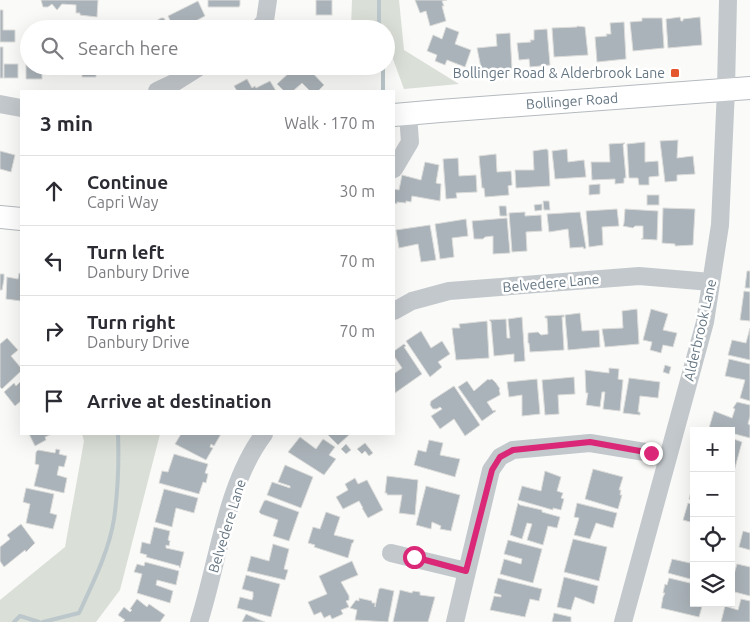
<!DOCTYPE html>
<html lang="en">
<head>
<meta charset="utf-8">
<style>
	body { margin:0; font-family:Ubuntu,sans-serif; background:#f7f7f7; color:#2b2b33 }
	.controls { position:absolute; right:15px; bottom:15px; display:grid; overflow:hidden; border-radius:0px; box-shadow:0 5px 20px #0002 }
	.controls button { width:45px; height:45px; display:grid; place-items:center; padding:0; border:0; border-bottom:1px solid #e1e1e2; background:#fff; color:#2b2b33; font:25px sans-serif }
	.stop { position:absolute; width:15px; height:15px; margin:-11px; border:4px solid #db2777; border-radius:50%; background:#fff }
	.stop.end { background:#db2777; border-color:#fff; box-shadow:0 1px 5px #0008 }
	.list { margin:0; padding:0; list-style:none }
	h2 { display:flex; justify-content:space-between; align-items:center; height:65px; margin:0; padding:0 20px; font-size:21px }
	h2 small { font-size:16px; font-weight:400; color:#7c7c81 }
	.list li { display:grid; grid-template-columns:32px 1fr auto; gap:15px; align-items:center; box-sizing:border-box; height:70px; padding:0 20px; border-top:1px solid #e1e1e2 }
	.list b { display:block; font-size:19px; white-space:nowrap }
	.list p { margin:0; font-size:16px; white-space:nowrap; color:#7c7c81 }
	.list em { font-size:16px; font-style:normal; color:#7c7c81 }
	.icon { flex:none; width:28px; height:28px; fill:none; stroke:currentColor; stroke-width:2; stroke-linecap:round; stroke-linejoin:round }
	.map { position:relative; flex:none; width:750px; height:622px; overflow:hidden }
	.search { position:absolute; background:#fff; box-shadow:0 5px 20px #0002; left:20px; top:20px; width:375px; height:55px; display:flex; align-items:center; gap:12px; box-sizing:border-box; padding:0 18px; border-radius:28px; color:#7c7c81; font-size:19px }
	.panel { position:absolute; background:#fff; box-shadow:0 5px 20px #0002; left:20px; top:90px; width:375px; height:345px; border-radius:0px }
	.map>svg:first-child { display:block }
	.green { fill:#dadfd7 }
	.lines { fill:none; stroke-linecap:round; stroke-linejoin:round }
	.stream { stroke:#bbc7cb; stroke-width:4 }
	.building { fill:#aab3b9; stroke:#dcdcda }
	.major-casing { stroke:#b5babe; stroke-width:24 }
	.minor { stroke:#c3c8cc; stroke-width:18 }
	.major { stroke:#fff; stroke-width:22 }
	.route { stroke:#db2777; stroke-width:6 }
	.poi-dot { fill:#e4572e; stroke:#fff; stroke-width:2 }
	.labels { text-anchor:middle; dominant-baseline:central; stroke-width:5; stroke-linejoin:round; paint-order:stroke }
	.poi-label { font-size:14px; fill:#657683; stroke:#fff; text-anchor:end }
	.street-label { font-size:14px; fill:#657683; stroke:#fff }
</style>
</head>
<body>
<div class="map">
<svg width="750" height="622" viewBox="0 0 750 622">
	<rect width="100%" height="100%" fill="#fafaf8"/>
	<!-- green -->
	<g class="green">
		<polygon points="352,0 399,0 404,50 459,84 404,89 390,51 386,50 386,29 351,29"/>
		<polygon points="82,434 160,434 120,590 96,622 0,622 0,600 65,547 84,441"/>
	</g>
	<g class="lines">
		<!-- stream -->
		<g class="stream">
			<polyline points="379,0 379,29"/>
			<polyline points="383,66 383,91"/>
			<polyline points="14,622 20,616 39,622"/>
			<path d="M43,622l36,-9c14,-30 30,-62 35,-94 4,-28 5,-58 4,-85"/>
		</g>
	</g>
	<!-- building -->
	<g class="building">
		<polygon points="41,0 98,0 97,17 80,15 80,13 76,13 76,5 62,4 57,10 52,4 48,7 43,7"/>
		<polygon points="208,0 240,0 240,5 239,7 208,7"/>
		<rect x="316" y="0" width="16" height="15"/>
		<polygon points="415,0 447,0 442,1 444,6 442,6 446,21 430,26 426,11 420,13"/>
		<polygon points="198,1 205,16 188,25 190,29 174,29 168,16"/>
		<polygon points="0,10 3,10 3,30 15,30 15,42 0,42"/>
		<polygon points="680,17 681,21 683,21 683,19 700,17 702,45 668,48 666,19"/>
		<polygon points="161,18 164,18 170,29 142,29"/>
		<polygon points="642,18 662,18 664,48 633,51 630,22 642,21"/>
		<polygon points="624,22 626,59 597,62 595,37 607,36 606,34 611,34 610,23"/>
		<polygon points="577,26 585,27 588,55 554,57 552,28 577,27"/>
		<polygon points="446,27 459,32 455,44 471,50 465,67 447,60 445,65 435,61 437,55 427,51 433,35 442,39"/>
		<polygon points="547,29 550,65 530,67 529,59 519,60 517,43 531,42 530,40 534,40 534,30"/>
		<polygon points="510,33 512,70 482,73 477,48 497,46 496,34"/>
		<polygon points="26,41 29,41 29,66 57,66 42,67 42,79 26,79"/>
		<rect x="0" y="47" width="3" height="31"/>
		<rect x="4" y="64" width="14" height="14"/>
		<polygon points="78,66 96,66 96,77 82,77 82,67"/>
		<rect x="100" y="66" width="14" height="8"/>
		<polygon points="287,66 306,66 324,85 318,91 310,91 302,83 293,91 284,91 277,84 291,71"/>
		<polygon points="247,79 252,88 255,86 256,88 270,81 276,91 237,91 234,86"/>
		<polygon points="678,140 677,158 693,156 695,174 677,175 677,181 665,182 660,141"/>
		<polygon points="645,142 645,162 658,161 659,176 649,177 649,185 639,185 638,178 629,178 627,144"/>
		<polygon points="625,143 623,145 626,178 624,178 624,183 615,184 615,179 592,180 591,162 610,162 609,144"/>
		<polygon points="546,149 548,150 550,186 516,188 515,170 534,170 533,151"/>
		<polygon points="567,149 568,162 584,160 586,177 555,179 552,151"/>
		<polygon points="0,151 15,155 11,172 0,169"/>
		<polygon points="496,154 497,172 511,171 512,184 512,185 508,186 509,195 485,197 484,188 482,188 479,156"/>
		<polygon points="458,158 459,176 476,175 477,192 456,193 457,198 446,199 443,159"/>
		<polygon points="425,162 439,165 436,183 441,184 440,201 412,196 411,202 406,201 406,203 397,202 397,204 394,203 394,189 399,190 402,175 421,180"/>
		<polygon points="600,184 600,194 589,195 589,185"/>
		<rect x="647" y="195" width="12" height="10"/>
		<polygon points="543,201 549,201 550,210 544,210"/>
		<polygon points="542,204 542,210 535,211 534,205"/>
		<polygon points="499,206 506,206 507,216 500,216"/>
		<polygon points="663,208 695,209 693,245 675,246 675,244 662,243"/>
		<polygon points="617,209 619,226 602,227 603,245 589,247 586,211"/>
		<polygon points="625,209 658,211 657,240 641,239 643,238 643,226 635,226 633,228 623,226 624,223"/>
		<polygon points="525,212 525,216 541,215 542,231 526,232 527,251 512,252 509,213"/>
		<polygon points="580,212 586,248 584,249 583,247 570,248 568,229 549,232 547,214"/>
		<polygon points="507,218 510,253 493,254 493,236 485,237 483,239 474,239 472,221"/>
		<polygon points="466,219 468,236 452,238 454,257 440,259 435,224"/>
		<polygon points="430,225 436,260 421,262 418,244 399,248 396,230"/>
		<polygon points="747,271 750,271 750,288 745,288"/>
		<polygon points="19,273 21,274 21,301 6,299 7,277 18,279"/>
		<polygon points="0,274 4,274 4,279 2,290 0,290"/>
		<polygon points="744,291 750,292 750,321 740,320"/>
		<polygon points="637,309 639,344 605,347 602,329 623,328 622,311"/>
		<polygon points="651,309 668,314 663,330 677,333 673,347 663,345 661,353 650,350 652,342 643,340"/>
		<polygon points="580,313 582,331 599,330 600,347 568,350 565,315"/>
		<polygon points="564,315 564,317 562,317 564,350 530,352 529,343 528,343 528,333 538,332 541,335 548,334 547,318 545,318 545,316"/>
		<polygon points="522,317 525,361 514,362 514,354 494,356 491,322 489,320 506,319 507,338 510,338 508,319"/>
		<polygon points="487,321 489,358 456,360 452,328 460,328 459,324"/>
		<polygon points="750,328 750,360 728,355 732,340 746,343"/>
		<polygon points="421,331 431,348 442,341 450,354 438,362 442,367 430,377 406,341"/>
		<polygon points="7,338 18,350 11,356 21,368 21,371 2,389 0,387 0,344"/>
		<polygon points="404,344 406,346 404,347 422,374 395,393 394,372 395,373 402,368 394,356 394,351"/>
		<polygon points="729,359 750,364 750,401 740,398 745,380 725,376"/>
		<polygon points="665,365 671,367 669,374 663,372"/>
		<polygon points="609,368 619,369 618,379 623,380 620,411 603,409 605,392 602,392 600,407 586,405 588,393 586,393 585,370 609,373"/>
		<polygon points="574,377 575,394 558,395 559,414 545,415 542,380"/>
		<polygon points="629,378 660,382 658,398 640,396 638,412 640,412 640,415 623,413"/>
		<polygon points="488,379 489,380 492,379 496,383 500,389 499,390 500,393 500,395 487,402 493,411 495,410 496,411 482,421 458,387 467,381 474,391"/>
		<polygon points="537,379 540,414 522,416 522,395 509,397 507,382"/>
		<polygon points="21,381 21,401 15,406 4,392 14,383 16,386"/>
		<polygon points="454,386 480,425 465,436 454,419 440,429 431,416 442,409 440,407 437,409 433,409 430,405 431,401"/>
		<polygon points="737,402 750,405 750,416 748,424 750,425 750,438 731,433 731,431 709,428 714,411 732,418 735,409 733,408"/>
		<polygon points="29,434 52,434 45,437 46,440 35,446"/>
		<polygon points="181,434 221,434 214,446 211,444 210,447 213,448 206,460 175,444"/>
		<polygon points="327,434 350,434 338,445"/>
		<polygon points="300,437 316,449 323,439 335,447 329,455 336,459 324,475 288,452"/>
		<polygon points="731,438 742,442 733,475 731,474"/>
		<polygon points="429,440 443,443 440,455 460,459 455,477 414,465 418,450 426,452"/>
		<polygon points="365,443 373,453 369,456 365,451 362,454 357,449"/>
		<polygon points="346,444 351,450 346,454 341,449"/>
		<polygon points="56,449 60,450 59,454 67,456 64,467 59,466 57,475 67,478 64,493 34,486 39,465 35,464 36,452 38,450 55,453"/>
		<polygon points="174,454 208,464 205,473 208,474 206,483 203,482 199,494 159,483 162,471 168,472"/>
		<polygon points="285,465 313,477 301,508 267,495 272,482 290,488 290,486 278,482"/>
		<polygon points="593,469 623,477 619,490 621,490 620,495 622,495 618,509 585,499"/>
		<polygon points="545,471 561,477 557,491 563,493 561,498 564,499 561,510 553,508 553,510 518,500 522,486 541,491"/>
		<polygon points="387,476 418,480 415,515 399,513 402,495 387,495 387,493 385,493"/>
		<polygon points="355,478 358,484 367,480 383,510 368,518 362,508 363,508 359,501 343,509 336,497 348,490 345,484"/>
		<polygon points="694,480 694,501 689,499"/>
		<polygon points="426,486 460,495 451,531 440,529 441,526 432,522 431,529 416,525"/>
		<polygon points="26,488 54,494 50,513 57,515 53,529 26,523 30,504 23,502"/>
		<polygon points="164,489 198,498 194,513 176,508 172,527 155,522"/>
		<polygon points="266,500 299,512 289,541 273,536 278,520 261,514 259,512 264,501"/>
		<polygon points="518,503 520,505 542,510 542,512 560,517 557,528 548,526 543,545 527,540 532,524 527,523 522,539 510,535"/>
		<polygon points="577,503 617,513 613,528 596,523 590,539 574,535 579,518 574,517"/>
		<polygon points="688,503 694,505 694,523 683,520"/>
		<polygon points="326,512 340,517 334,535 354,540 353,543 352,543 348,558 314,547 315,545 308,543 313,527 320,529"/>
		<polygon points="21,524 35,543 26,552 25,550 4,567 0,561 0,547 10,539 7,535"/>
		<polygon points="154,527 170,531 168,540 170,541 169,546 166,545 166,548 184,552 180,568 179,566 146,557 147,555 140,553 142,542 150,544"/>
		<polygon points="743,531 750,533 750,550 739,547"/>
		<polygon points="573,539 607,547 599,581 564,572"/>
		<polygon points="508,540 542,549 533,583 500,574 504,559 521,564 522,559 504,554"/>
		<polygon points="273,544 289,549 284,569 288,570 285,580 247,571 251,556 269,561"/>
		<polygon points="694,550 694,580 668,573 672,559 690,563"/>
		<polygon points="352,561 358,575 341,582 349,596 349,600 346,601 349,607 341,610 343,614 332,619 330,615 324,618 321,612 314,615 308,602 327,594 319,576"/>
		<polygon points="145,562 179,571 176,585 157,580 156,585 173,591 170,603 137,593 142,574 134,572 137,564 144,566"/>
		<polygon points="737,564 750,567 750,596 731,591 731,584"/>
		<polygon points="246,575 280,584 271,617 237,608 240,597 252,600 253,597 253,592 242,589"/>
		<polygon points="564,577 598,586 594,604 575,597 571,610 557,607"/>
		<polygon points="498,578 542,589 539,601 530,599 525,617 490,610 494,596 501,597 501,595 494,593"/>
		<polygon points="669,578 694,584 694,603 703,603 699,617 661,608 663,597 665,593 663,593 665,584 667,585"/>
		<polygon points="381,588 394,591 388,622 355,620 357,610 350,608 356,600 359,601 359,598 372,601 372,603 375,603 375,607 379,589"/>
		<polygon points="400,590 412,593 413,591 420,592 420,595 435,597 428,622 393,622"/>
		<polygon points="137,599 147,607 149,604 165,615 160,622 123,622 125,620 118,615 124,607 130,612 132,610 130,609"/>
		<polygon points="741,599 750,601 750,622 721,622 725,606 738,610"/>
		<polygon points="554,613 571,617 571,622 552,622"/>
		<polygon points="246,614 257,619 265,622 242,622"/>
	</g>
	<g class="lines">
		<!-- major casing -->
		<g class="major-casing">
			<g id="major">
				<polyline points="394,115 440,111 750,88"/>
				<polyline points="0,217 21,219"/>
			</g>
		</g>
		<!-- minor -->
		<g class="minor">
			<polyline points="258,29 265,21 268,0"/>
			<polyline points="157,91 174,83 201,66"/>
			<polyline points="0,104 21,108"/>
			<polyline points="394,169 410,142 408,114"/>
			<polyline points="394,311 412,301 449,291 639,276 711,282"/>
			<polyline points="391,553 466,571"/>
			<path d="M199,622c19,-59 27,-138 65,-188"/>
			<polyline points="455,622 491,470 500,457 513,450 590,443 651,453 667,458"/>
			<polyline points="623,622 705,322 720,225 726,89 728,0"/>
		</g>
		<!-- major -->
		<use href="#major" class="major"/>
	</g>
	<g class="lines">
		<!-- route -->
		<polyline class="route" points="414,557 466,571 492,470 500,457 513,450 590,442 651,453"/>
	</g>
	<!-- markers -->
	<rect class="poi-dot" x="670" y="68" width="10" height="10" rx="2.5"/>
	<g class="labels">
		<!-- poi labels -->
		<g class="poi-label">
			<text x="665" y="73">Bollinger Road &amp; Alderbrook Lane</text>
		</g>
		<!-- street labels -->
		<g class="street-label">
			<text transform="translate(572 101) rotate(-4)">Bollinger Road</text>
			<text transform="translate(551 283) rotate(-5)">Belvedere Lane</text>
			<text transform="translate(700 330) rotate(-77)">Alderbrook Lane</text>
			<text transform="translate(227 526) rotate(-73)">Belvedere Lane</text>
		</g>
	</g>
</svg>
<div class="controls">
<button>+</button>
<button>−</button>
<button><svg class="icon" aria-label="locate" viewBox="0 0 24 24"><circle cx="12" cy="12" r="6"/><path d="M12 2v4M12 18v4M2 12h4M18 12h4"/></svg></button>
<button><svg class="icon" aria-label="layers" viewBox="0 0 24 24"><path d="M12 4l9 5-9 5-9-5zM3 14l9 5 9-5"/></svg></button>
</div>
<div class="stop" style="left:414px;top:557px"></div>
<div class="stop end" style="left:651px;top:453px"></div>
<div class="search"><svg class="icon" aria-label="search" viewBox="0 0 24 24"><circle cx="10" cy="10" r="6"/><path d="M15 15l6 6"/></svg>Search here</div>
<section class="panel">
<h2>3 min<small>Walk · 170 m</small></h2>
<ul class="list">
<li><svg class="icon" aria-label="ahead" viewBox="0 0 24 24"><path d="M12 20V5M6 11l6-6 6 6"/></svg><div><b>Continue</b><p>Capri Way</p></div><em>30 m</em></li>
<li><svg class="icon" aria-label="left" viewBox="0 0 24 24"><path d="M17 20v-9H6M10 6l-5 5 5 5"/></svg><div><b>Turn left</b><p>Danbury Drive</p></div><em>70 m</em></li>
<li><svg class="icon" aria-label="right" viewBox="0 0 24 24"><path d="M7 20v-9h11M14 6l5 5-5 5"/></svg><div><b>Turn right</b><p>Danbury Drive</p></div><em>70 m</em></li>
<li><svg class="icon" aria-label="arrive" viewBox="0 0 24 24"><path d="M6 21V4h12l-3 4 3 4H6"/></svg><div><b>Arrive at destination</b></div></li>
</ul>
</section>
</div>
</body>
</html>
